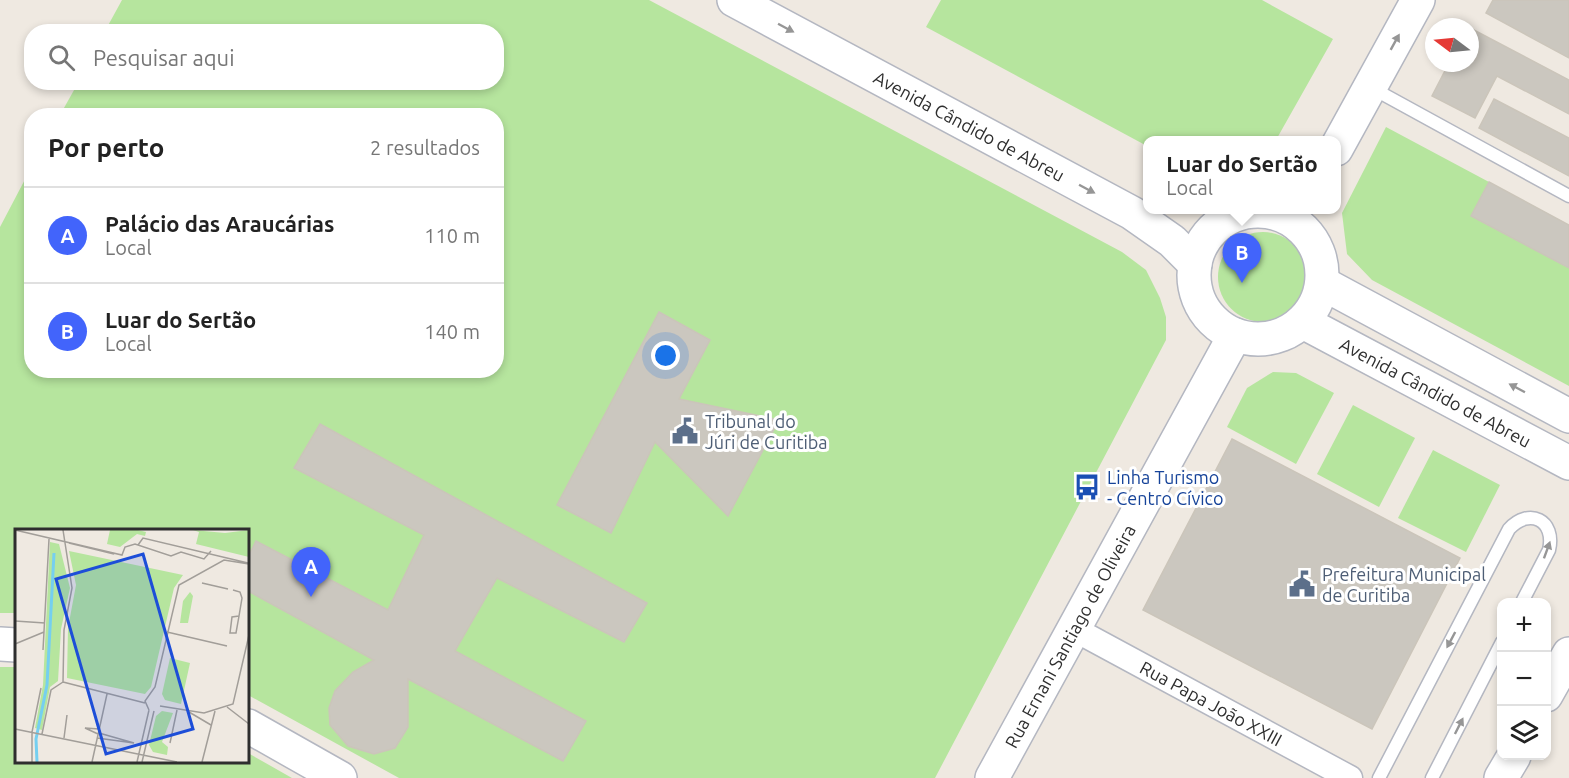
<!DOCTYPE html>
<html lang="pt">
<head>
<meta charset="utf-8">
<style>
	body { margin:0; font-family:Ubuntu,sans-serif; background:#f2f2f2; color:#222 }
	.controls { position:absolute; right:18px; bottom:18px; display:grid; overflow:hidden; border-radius:12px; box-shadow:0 3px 9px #0003 }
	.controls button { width:54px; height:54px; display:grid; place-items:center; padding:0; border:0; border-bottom:2px solid #e0e0e0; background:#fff; color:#222; font:30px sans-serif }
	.compass { position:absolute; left:1425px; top:18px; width:54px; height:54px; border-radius:50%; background:#fff; box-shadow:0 3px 9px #0003; rotate:286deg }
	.you { position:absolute; left:666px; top:356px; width:21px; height:21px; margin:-15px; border:4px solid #fff; border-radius:50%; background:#1a73e8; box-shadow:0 0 0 9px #1a73e833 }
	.badge { display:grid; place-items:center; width:39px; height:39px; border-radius:50%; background:#4264fb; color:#fff; font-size:20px; font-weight:700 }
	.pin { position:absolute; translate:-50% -50px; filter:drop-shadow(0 2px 3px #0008) }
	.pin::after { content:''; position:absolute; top:32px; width:21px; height:18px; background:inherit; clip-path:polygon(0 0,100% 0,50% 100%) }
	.popup { position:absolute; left:1143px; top:136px; width:198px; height:78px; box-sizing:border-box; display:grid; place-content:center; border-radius:12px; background:#fff; filter:drop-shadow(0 2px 4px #0005); font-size:20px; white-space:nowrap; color:#767676 }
	.popup b { font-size:22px; color:#222 }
	.popup::after { content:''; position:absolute; left:50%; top:100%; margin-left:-12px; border:12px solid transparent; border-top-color:#fff }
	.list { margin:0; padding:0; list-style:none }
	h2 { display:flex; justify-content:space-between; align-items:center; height:78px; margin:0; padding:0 24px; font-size:26px }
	h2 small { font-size:20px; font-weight:400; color:#767676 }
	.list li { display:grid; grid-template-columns:39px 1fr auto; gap:18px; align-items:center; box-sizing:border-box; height:96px; padding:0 24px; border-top:2px solid #e0e0e0 }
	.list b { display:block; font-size:22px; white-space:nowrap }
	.list p { margin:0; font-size:20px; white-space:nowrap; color:#767676 }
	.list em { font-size:20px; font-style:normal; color:#767676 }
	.icon { flex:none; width:33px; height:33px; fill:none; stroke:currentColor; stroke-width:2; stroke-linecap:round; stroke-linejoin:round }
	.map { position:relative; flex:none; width:1569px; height:778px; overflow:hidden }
	.search { position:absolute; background:#fff; box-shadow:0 3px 9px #0003; left:24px; top:24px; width:480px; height:66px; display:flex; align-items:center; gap:15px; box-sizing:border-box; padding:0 21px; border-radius:24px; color:#767676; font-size:22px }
	.panel { position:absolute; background:#fff; box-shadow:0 3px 9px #0003; left:24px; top:108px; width:480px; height:270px; border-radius:24px }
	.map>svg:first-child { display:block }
	.green { fill:#b6e59e }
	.building { fill:#cbc7bf; stroke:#cbc5ba; stroke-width:1.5 }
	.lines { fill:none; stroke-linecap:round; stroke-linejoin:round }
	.lane-casing { stroke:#b4b7c1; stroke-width:15 }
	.street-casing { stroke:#b4b7c1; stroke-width:27 }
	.secondary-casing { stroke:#b4b7c1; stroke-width:36 }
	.lane { stroke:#fff; stroke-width:12 }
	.street { stroke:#fff; stroke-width:24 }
	.secondary { stroke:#fff; stroke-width:33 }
	.oneway { fill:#969696 }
	.labels { text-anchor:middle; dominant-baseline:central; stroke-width:6; stroke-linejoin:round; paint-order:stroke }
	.street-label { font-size:18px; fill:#2e2e2e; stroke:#fff }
	.service-label { font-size:18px; fill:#4e5e75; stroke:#fff; text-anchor:start }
	.transit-label { font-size:18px; fill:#164399; stroke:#fff; text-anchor:start }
	.inset-river { fill:none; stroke:#75cff0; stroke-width:3 }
	.inset-road { fill:none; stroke:#a29e99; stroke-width:1.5 }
	.view { fill:#1d4ed8; fill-opacity:0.15; stroke:#1d4ed8; stroke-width:3 }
	.inset-edge { fill:none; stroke:#2e2e2e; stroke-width:3 }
</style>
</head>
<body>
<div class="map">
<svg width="1569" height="778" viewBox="0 0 1569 778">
	<rect width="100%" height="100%" fill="#efe9e1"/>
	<!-- green -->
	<g class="green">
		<polygon points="122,0 649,0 1122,252 1146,270 1160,298 1166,317 1166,340 935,778 399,778 248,695 248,530 16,530 16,613 0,613 0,227 31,168 32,370 496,370 496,116 60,115 78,83 496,82 496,32 105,31"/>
		<polygon points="941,0 1262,0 1333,39 1276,140 1148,140 1147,146 926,27"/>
		<polygon points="1386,127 1489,182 1471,216 1569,268 1569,386 1372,280 1347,254 1342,213"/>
		<circle cx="1263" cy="277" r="45"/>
		<polygon points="1273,372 1296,373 1334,393 1296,464 1227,427 1247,388"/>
		<polygon points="1353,405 1415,438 1379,507 1317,474"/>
		<polygon points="1433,450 1500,485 1466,552 1398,518"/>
		<polygon points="0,667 16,667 16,762 248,762 248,753 292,778 0,778"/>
	</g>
	<!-- building -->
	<g class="building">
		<polygon points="1493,0 1569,0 1569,58 1486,13"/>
		<polygon points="1470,28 1569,80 1569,114 1497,76 1475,118 1432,96 1449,63 1470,63"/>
		<polygon points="1494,99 1569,138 1569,176 1479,128"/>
		<polygon points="1489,182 1569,225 1569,268 1471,216"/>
		<polygon points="659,312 710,340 679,399 779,420 728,516 655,442 611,533 557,505"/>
		<polygon points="320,424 647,603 624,642 497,578 455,651 586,721 563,761 408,679 408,727 395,748 374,754 348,746 330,725 329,708 335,691 353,672 374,660 248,591 248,557 256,541 388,610 424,535 294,468"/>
		<polygon points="1232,439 1460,558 1372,729 1143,610"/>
	</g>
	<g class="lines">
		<!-- lane casing -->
		<g class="lane-casing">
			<g id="lane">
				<polyline points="1370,87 1569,196"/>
				<path d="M1379,778l130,-249c20,-22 47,-9 40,21l-27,52"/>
				<polyline points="1432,778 1502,642"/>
			</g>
		</g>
		<!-- street casing -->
		<g class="street-casing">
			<g id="street">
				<path id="s1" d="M1074,629l276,149"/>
			</g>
		</g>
		<!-- secondary casing -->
		<g class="secondary-casing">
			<g id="secondary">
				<path id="s2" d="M734,0l398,213 40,28 23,23"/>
				<polyline points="1336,149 1418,0"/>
				<circle cx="1258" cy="275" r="64"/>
				<polyline points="1322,283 1569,416"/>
				<path id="s3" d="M1303,322l266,141"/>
				<polyline points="0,644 16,645"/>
				<polyline points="1546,695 1569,654"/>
				<polyline points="248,726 340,778"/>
				<path id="s4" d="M992,778l243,-443"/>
				<polyline points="1501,778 1514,756"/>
			</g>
		</g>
		<!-- lane -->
		<use href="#lane" class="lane"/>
		<!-- street -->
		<use href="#street" class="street"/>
		<!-- secondary -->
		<use href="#secondary" class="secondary"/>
	</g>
	<!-- one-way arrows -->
	<defs><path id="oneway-solid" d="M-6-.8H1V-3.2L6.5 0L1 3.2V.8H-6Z" transform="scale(1.5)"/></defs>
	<g class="oneway">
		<use href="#oneway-solid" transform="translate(786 28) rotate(28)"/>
		<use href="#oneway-solid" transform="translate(1395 42) rotate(-61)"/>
		<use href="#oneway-solid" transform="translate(1087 189) rotate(28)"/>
		<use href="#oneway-solid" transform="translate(1517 388) rotate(-152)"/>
		<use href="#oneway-solid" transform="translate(1547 550) rotate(-70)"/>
		<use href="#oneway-solid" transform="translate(1451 640) rotate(118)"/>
		<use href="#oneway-solid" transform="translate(1459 726) rotate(-63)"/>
	</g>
	<!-- icons -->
	<defs>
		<g id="civic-bare" transform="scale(2.07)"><path d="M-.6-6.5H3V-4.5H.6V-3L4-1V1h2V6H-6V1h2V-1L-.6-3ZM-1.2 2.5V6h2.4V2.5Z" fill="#5c6f8a" stroke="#fff" stroke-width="2.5" paint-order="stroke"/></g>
		<g id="bus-bare" transform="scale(2.07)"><path d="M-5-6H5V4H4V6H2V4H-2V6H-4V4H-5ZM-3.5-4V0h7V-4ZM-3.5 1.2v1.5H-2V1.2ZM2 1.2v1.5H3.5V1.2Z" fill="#1a4fb4" stroke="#fff" stroke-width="2.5" paint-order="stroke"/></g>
	</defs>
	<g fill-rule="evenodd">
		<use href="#civic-bare" x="685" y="431"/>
		<use href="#bus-bare" x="1087" y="487"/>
		<use href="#civic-bare" x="1302" y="584"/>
	</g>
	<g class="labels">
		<!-- street labels -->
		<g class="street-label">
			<text stroke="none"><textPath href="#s2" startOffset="267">Avenida Cândido de Abreu</textPath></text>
			<text stroke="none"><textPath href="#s3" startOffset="150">Avenida Cândido de Abreu</textPath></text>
			<text stroke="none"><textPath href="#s4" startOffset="162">Rua Ernani Santiago de Oliveira</textPath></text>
			<text stroke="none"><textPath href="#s1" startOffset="156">Rua Papa João XXIII</textPath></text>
		</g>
		<!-- service labels -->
		<g class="service-label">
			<text x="705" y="421">Tribunal do<tspan x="705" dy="21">Júri de Curitiba</tspan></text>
			<text x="1322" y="574">Prefeitura Municipal<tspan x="1322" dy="21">de Curitiba</tspan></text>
		</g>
		<!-- transit labels -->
		<g class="transit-label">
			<text x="1107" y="477">Linha Turismo<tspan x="1107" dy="21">- Centro Cívico</tspan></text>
		</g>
	</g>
	<!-- overview -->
	<g transform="translate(15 529)">
		<rect width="234" height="234" fill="#efe9e1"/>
		<path d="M95,1h28l8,2 -1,4 -8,-2 -17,13 -13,-3zM178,1l32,3 24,-3v27l-53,-13 3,-12zM35,13l9,2 11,44 -9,41 -3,52 -8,6 -8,43 -7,-2 8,-43zM54,22l114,24 -9,13 -23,99 -6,7 -78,-16 1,-50 8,-43zM175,63l3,4 -5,27h-8l3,-22zM155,129l20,5 -9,41 -16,-4 -3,-6zM147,182l11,2 -11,29 6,5 -1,8 -14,-3 -4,-7 7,-29z" fill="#b6e59e"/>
		<path class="inset-river" d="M22,233l-1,-23 11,-54 7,-132"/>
		<path class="inset-road" d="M0,1l107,25 3,-8 10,-3 36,12 10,-4 23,7 7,-8M48,1l9,58 -8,42 -1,52M54,14l45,11M123,16l5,-7 105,25M187,54l26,6M218,61l7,2 2,6 -3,18 -3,17h-6l2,-16 7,-1M0,92l30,2M152,103l60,14M0,115l29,-12M28,121l6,-111M48,153l82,21M145,177l44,7 29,-9 16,-69M212,178l22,17M134,181l-4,-9 10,-14 24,-102 45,-25 25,4M174,183l22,13M0,200l162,33M27,205l9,-44 12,-8M83,205l-13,-6 14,1M49,209l3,-23M82,209l37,5 -35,-10M155,214l7,-33M17,233v-30l9,-44M77,233l15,-68M122,233l12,-52M127,233l12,-51M187,233l13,-51"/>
		<path class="view" d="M128,25l50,175 -87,25 -50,-175z"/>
		<rect width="234" height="234" class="inset-edge"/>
	</g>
</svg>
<div class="controls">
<button>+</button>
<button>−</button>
<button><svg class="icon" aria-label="layers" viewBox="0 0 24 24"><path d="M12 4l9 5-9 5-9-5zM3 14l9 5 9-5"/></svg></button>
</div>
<svg class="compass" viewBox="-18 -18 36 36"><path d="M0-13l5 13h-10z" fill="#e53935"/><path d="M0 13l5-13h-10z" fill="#767676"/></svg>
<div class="you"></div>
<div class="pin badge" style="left:311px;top:597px">A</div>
<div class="pin badge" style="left:1242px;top:283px">B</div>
<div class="popup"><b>Luar do Sertão</b>Local</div>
<div class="search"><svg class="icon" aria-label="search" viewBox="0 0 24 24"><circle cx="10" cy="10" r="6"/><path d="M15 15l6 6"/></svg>Pesquisar aqui</div>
<section class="panel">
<h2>Por perto<small>2 resultados</small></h2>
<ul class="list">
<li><span class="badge">A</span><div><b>Palácio das Araucárias</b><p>Local</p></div><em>110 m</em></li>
<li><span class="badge">B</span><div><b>Luar do Sertão</b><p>Local</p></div><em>140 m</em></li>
</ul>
</section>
</div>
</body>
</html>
